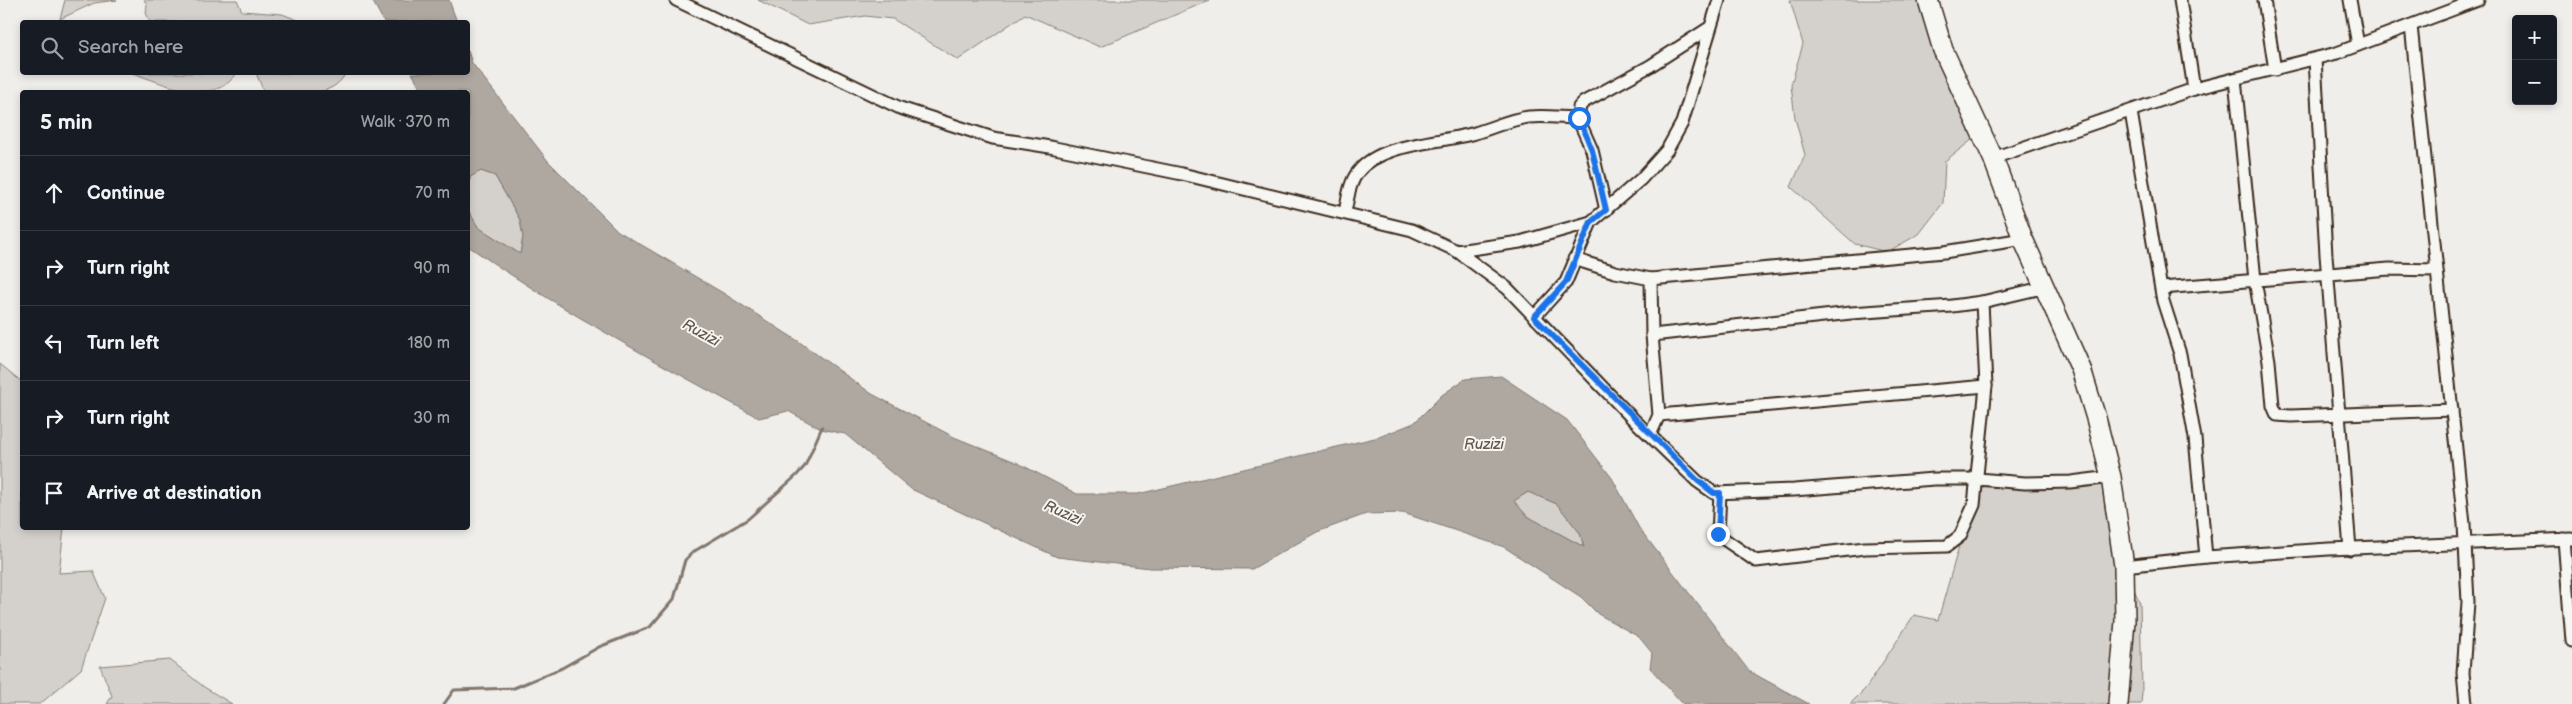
<!DOCTYPE html>
<html lang="en">
<head>
<meta charset="utf-8">
<style>
	body { margin:0; font-family:"Balsamiq Sans",sans-serif; background:#20242c; color:#f1f3f6 }
	.controls { position:absolute; right:15px; top:15px; display:grid; overflow:hidden; border-radius:5px; box-shadow:0 2px 8px #0003 }
	.controls button { width:45px; height:45px; display:grid; place-items:center; padding:0; border:0; border-bottom:1px solid #363941; background:#171b24; color:#f1f3f6; font:25px sans-serif }
	.stop { position:absolute; width:15px; height:15px; margin:-11px; border:4px solid #1a73e8; border-radius:50%; background:#fff }
	.stop.end { background:#1a73e8; border-color:#fff; box-shadow:0 1px 5px #0008 }
	.list { margin:0; padding:0; list-style:none }
	h2 { display:flex; justify-content:space-between; align-items:center; height:65px; margin:0; padding:0 20px; font-size:21px }
	h2 small { font-size:16px; font-weight:400; color:#9ea1a6 }
	.list li { display:grid; grid-template-columns:32px 1fr auto; gap:15px; align-items:center; box-sizing:border-box; height:75px; padding:0 20px; border-top:1px solid #363941 }
	.list b { display:block; font-size:19px; white-space:nowrap }
	.list em { font-size:16px; font-style:normal; color:#9ea1a6 }
	.icon { flex:none; width:28px; height:28px; fill:none; stroke:currentColor; stroke-width:2; stroke-linecap:round; stroke-linejoin:round }
	.map { position:relative; flex:none; width:2572px; height:704px; overflow:hidden }
	.search { position:absolute; background:#171b24; box-shadow:0 2px 8px #0003; left:20px; top:20px; width:450px; height:55px; display:flex; align-items:center; gap:12px; box-sizing:border-box; padding:0 18px; border-radius:5px; color:#9ea1a6; font-size:19px }
	.panel { position:absolute; background:#171b24; box-shadow:0 2px 8px #0003; left:20px; top:90px; width:450px; height:440px; border-radius:5px }
	.map>svg:first-child { display:block }
	.green { fill:#d4d1cc; stroke:#887e75 }
	.water { fill:#afa8a1; stroke:#81766d; fill-rule:evenodd }
	.lines { fill:none; stroke-linecap:round; stroke-linejoin:round }
	.stream { stroke:#81766d; stroke-width:3 }
	.minor-casing { stroke:#3b2a1e; stroke-width:15 }
	.trunk-casing { stroke:#3b2a1e; stroke-width:22 }
	.minor { stroke:#f6f6f2; stroke-width:11 }
	.trunk { stroke:#f6f6f2; stroke-width:19 }
	.route { stroke:#1a73e8; stroke-width:6 }
	.labels { text-anchor:middle; dominant-baseline:central; stroke-width:4; stroke-linejoin:round; paint-order:stroke }
	.water-label { font-size:15px; font-style:italic; fill:#64564c; stroke:#f6f6f2 }
</style>
</head>
<body>
<div class="map">
<svg width="2572" height="704" viewBox="0 0 2572 704">
	<rect width="100%" height="100%" fill="#efeeea"/>
	<filter id="ink" filterUnits="userSpaceOnUse"><feTurbulence type="fractalNoise" baseFrequency=".02" numOctaves="2"/><feDisplacementMap in="SourceGraphic" scale="10" xChannelSelector="R" yChannelSelector="G"/><feConvolveMatrix kernelMatrix="1 2 1 2 8 2 1 2 1" color-interpolation-filters="sRGB"/></filter>
	<g filter="url(#ink)">
		<!-- green -->
		<g class="green">
			<polygon points="65,0 117,0 94,3 60,19"/>
			<polygon points="144,0 237,0 242,11 282,14 303,22 150,22 146,13 147,4"/>
			<polygon points="758,0 1210,0 1100,47 1025,14 958,60 893,19 865,16 808,25"/>
			<polygon points="1790,0 1928,0 1982,132 1945,161 1943,203 1919,234 1887,252 1855,244 1791,187 1805,155 1795,118 1791,85 1803,44"/>
			<path d="M132,73h105c-25,36 -73,10 -105,0z"/>
			<path d="M342,73l2,3c-16,25 -54,16 -80,16l-8,-19z"/>
			<polygon points="481,171 495,176 520,220 523,237 520,254 478,227 468,210 470,177"/>
			<polygon points="0,364 22,382 22,528 64,528 59,573 93,571 105,598 81,669 40,704 0,704"/>
			<polygon points="2111,477 2124,566 2140,603 2142,692 2141,704 1850,704 1866,688 1914,615 1938,620 1978,479"/>
			<polygon points="1528,492 1557,504 1580,533 1584,547 1527,516 1513,501"/>
			<polygon points="170,660 204,687 232,704 107,704 112,696 100,666"/>
		</g>
		<!-- water -->
		<g class="water">
			<polygon points="372,0 449,0 457,22 384,22"/>
			<path d="M468,51l4,12 76,98 70,70 105,62 75,48 74,53 82,43 64,26 59,31h61l241,-57 35,-14 28,-28 23,-16 36,-3 66,44 45,58 27,50 110,143 60,33h-126l-33,-36 2,-15 -13,-16 -41,-23 -17,-17 -77,-50 -101,-34 -37,1 -49,18 -65,37 -102,-1 -93,-11 -146,-68 -66,-55 -24,-5 -33,-18 -29,7c-99,-54 -199,-108 -291,-172v-36l10,17 42,27 3,-17 -3,-17 -25,-44 -14,-5 -11,6 -2,17v-102h-45l-11,-19 56,-1zM1528,492l29,12 23,29 4,14 -57,-31 -13,-15z"/>
		</g>
		<g class="lines">
			<!-- stream -->
			<polyline class="stream" points="444,704 454,690 514,688 562,668 599,647 650,627 674,599 685,560 693,552 748,519 796,476 805,466 822,427"/>
			<!-- minor casing -->
			<g class="minor-casing">
				<g id="minor">
					<polyline points="676,0 900,108 993,138 1050,147 1182,174 1412,230 1457,251 1507,288 1632,418 1697,481 1714,493 1794,490 1934,479 1978,479 2025,483 2071,482 2111,477"/>
					<polyline points="2180,0 2194,89"/>
					<polyline points="2264,0 2275,70"/>
					<polyline points="2350,0 2358,45"/>
					<polyline points="2411,26 2464,524 2468,602 2463,673 2466,704"/>
					<polyline points="2315,59 2326,255 2350,549"/>
					<polyline points="2235,79 2255,280 2269,361 2273,406 2277,415 2291,416 2452,410"/>
					<polyline points="2131,112 2163,301 2180,354 2195,438 2206,557"/>
					<polyline points="1993,158 2194,89 2337,53 2478,0"/>
					<polyline points="1606,210 1592,150 1580,123 1579,107 1584,102 1650,66 1709,28"/>
					<path d="M1345,212c3,-13 4,-29 13,-40 23,-30 84,-29 117,-39 18,-5 35,-14 54,-16 16,-2 34,1 50,1"/>
					<polyline points="1457,251 1520,242 1591,222"/>
					<polyline points="1574,259 1615,272 1651,279 1652,335 1659,415 1650,435"/>
					<polyline points="1651,279 1944,252 2023,239"/>
					<polyline points="2162,288 2389,269 2436,270"/>
					<polyline points="1534,317 1566,282 1591,222 1641,179 1667,150 1682,123 1719,0"/>
					<polyline points="1652,335 1851,313 1952,306 1982,302 2046,287"/>
					<polyline points="1659,415 1986,386"/>
					<polyline points="1720,493 1718,535 1756,561 1865,548 1947,546 1960,536 1974,505 1986,386 1982,302"/>
					<polyline points="2564,539 2572,641"/>
					<polyline points="2124,566 2206,557 2329,549 2572,539"/>
				</g>
			</g>
			<!-- trunk casing -->
			<g class="trunk-casing">
				<polyline id="trunk" points="1928,0 1943,50 1993,158 2023,239 2081,369 2096,418 2111,477 2124,566 2125,621 2118,704"/>
			</g>
			<!-- minor -->
			<use href="#minor" class="minor"/>
			<!-- trunk -->
			<use href="#trunk" class="trunk"/>
		</g>
	</g>
	<g class="lines" filter="url(#ink)">
		<!-- route -->
		<polyline class="route" points="1579,118 1592,150 1606,210 1591,222 1566,282 1534,317 1697,480 1714,493 1720,493 1718,534"/>
	</g>
	<g class="labels">
		<!-- water labels -->
		<g class="water-label">
			<text transform="translate(701 333) rotate(29)">Ruzizi</text>
			<text x="1484" y="444">Ruzizi</text>
			<text transform="translate(1063 513) rotate(24)">Ruzizi</text>
		</g>
	</g>
</svg>
<div class="controls">
<button>+</button>
<button>−</button>
</div>
<div class="stop" style="left:1579px;top:118px"></div>
<div class="stop end" style="left:1718px;top:534px"></div>
<div class="search"><svg class="icon" aria-label="search" viewBox="0 0 24 24"><circle cx="10" cy="10" r="6"/><path d="M15 15l6 6"/></svg>Search here</div>
<section class="panel">
<h2>5 min<small>Walk · 370 m</small></h2>
<ul class="list">
<li><svg class="icon" aria-label="ahead" viewBox="0 0 24 24"><path d="M12 20V5M6 11l6-6 6 6"/></svg><div><b>Continue</b></div><em>70 m</em></li>
<li><svg class="icon" aria-label="right" viewBox="0 0 24 24"><path d="M7 20v-9h11M14 6l5 5-5 5"/></svg><div><b>Turn right</b></div><em>90 m</em></li>
<li><svg class="icon" aria-label="left" viewBox="0 0 24 24"><path d="M17 20v-9H6M10 6l-5 5 5 5"/></svg><div><b>Turn left</b></div><em>180 m</em></li>
<li><svg class="icon" aria-label="right" viewBox="0 0 24 24"><path d="M7 20v-9h11M14 6l5 5-5 5"/></svg><div><b>Turn right</b></div><em>30 m</em></li>
<li><svg class="icon" aria-label="arrive" viewBox="0 0 24 24"><path d="M6 21V4h12l-3 4 3 4H6"/></svg><div><b>Arrive at destination</b></div></li>
</ul>
</section>
</div>
</body>
</html>
